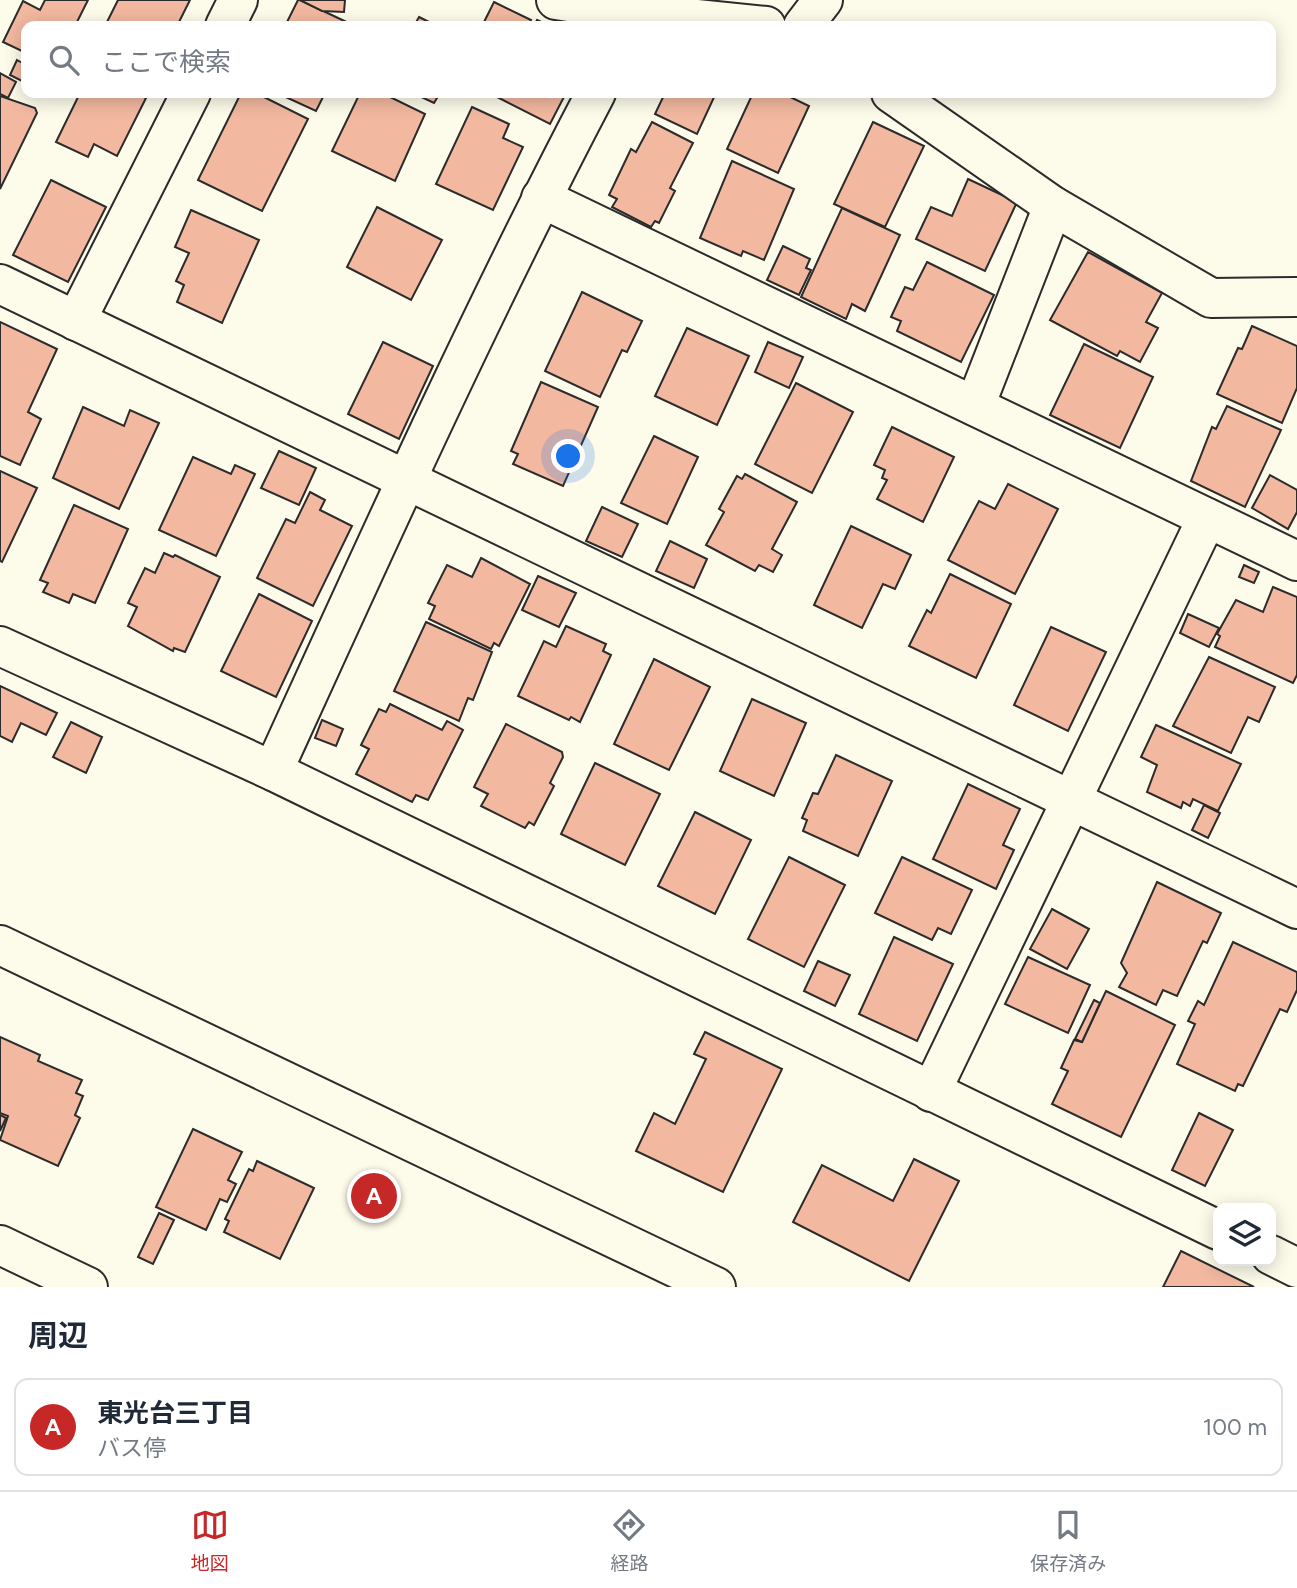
<!DOCTYPE html>
<html lang="ja">
<head>
<meta charset="utf-8">
<style>
	body { margin:0; font-family:Figtree,"Noto Sans JP",sans-serif; background:#f6f6f7; color:#1f2937 }
	.controls { position:absolute; right:21px; bottom:21px; display:grid; overflow:hidden; border-radius:14px; box-shadow:0 4px 18px #0003 }
	.controls button { width:63px; height:63px; display:grid; place-items:center; padding:0; border:0; border-bottom:2px solid #e0e1e3; background:#fff; color:#1f2937; font:35px sans-serif }
	.you { position:absolute; left:569px; top:457px; width:24px; height:24px; margin:-18px; border:5px solid #fff; border-radius:50%; background:#1a73e8; box-shadow:0 0 0 10px #1a73e833 }
	.badge { display:grid; place-items:center; width:46px; height:46px; border-radius:50%; background:#c62828; color:#fff; font-size:23px; font-weight:700 }
	.pin { position:absolute; translate:-50% -50%; border:4px solid #fff; box-shadow:0 2px 7px #0006 }
	.list { margin:0; padding:0; list-style:none }
	h2 { display:flex; justify-content:space-between; align-items:center; height:91px; margin:0; padding:0 28px; font-size:30px }
	h2 small { font-size:23px; font-weight:400; color:#747a83 }
	.list li { display:grid; grid-template-columns:46px 1fr auto; gap:21px; align-items:center; box-sizing:border-box; height:98px; margin:0 14px 14px; padding:0 14px; border:2px solid #e0e1e3; border-radius:14px }
	.list b { display:block; font-size:26px; white-space:nowrap }
	.list p { margin:0; font-size:23px; white-space:nowrap; color:#747a83 }
	.list em { font-size:23px; font-style:normal; color:#747a83 }
	.icon { flex:none; width:38px; height:38px; fill:none; stroke:currentColor; stroke-width:2; stroke-linecap:round; stroke-linejoin:round }
	.map { position:relative; flex:none; width:1297px; height:1287px; overflow:hidden }
	.search { position:absolute; background:#fff; box-shadow:0 4px 18px #0003; left:21px; right:21px; top:21px; height:77px; display:flex; align-items:center; gap:18px; box-sizing:border-box; padding:0 24px; border-radius:14px; color:#747a83; font-size:26px }
	.sheet { height:203px; background:#fff }
	nav { display:flex; justify-content:space-around; align-items:center; box-sizing:border-box; height:98px; border-top:2px solid #e0e1e3; background:#fff; font-size:19px; color:#747a83 }
	nav a { display:grid; justify-items:center; gap:4px }
	nav .on { color:#c62828 }
	.map>svg:first-child { display:block }
	.building { fill:#f2b8a0; stroke:#2b2b2b; stroke-width:2 }
	.lines { fill:none; stroke-linecap:round; stroke-linejoin:round }
	.minor-casing { stroke:#2b2b2b; stroke-width:42 }
	.minor { stroke:#fdfbea; stroke-width:38 }
</style>
</head>
<body>
<div class="map">
<svg width="1297" height="1287" viewBox="0 0 1297 1287">
	<rect width="100%" height="100%" fill="#fdfbea"/>
	<!-- building -->
	<g class="building">
		<polygon points="45,0 88,0 75,26 26,26 26,53 3,42 23,1 40,10"/>
		<polygon points="118,0 190,0 177,26 105,26"/>
		<polygon points="298,0 300,0 355,26 285,26"/>
		<polygon points="300,0 345,0 344,12 322,11"/>
		<polygon points="494,2 531,20 528,26 482,26"/>
		<polygon points="419,17 437,26 414,26"/>
		<polygon points="537,20 550,26 534,26"/>
		<polygon points="17,60 26,65 26,83 10,75"/>
		<polygon points="0,73 16,82 8,98 0,94"/>
		<polygon points="80,93 134,93 146,98 117,156 94,144 88,157 56,142"/>
		<polygon points="241,93 256,93 308,119 262,211 198,180"/>
		<polygon points="277,93 325,93 316,111"/>
		<polygon points="360,93 382,93 425,114 395,181 332,151"/>
		<polygon points="413,93 440,93 434,103"/>
		<polygon points="499,93 566,93 550,124 497,97"/>
		<polygon points="665,93 716,93 697,134 655,114"/>
		<polygon points="753,93 782,93 809,106 778,173 727,149"/>
		<polygon points="0,96 35,108 37,113 0,189"/>
		<polygon points="472,107 509,124 503,138 523,147 493,210 436,184"/>
		<polygon points="652,122 693,143 670,188 675,191 659,223 655,221 651,227 612,207 617,199 609,195 631,149 636,152"/>
		<polygon points="873,122 924,146 885,227 834,204"/>
		<polygon points="732,161 794,189 764,260 743,251 741,256 700,238"/>
		<polygon points="968,179 1017,202 985,271 916,239 931,207 952,216"/>
		<polygon points="51,180 106,207 68,282 13,255"/>
		<polygon points="377,207 442,240 411,300 347,267"/>
		<polygon points="842,208 900,235 865,311 852,304 846,319 801,297"/>
		<polygon points="191,210 259,240 222,323 177,302 184,285 176,281 189,253 175,247"/>
		<polygon points="783,246 810,259 806,268 811,270 799,295 767,280"/>
		<polygon points="1088,252 1162,293 1146,322 1158,328 1140,362 1120,351 1117,356 1050,320"/>
		<polygon points="927,262 994,295 961,362 897,331 901,321 891,317 905,287 913,290"/>
		<polygon points="582,292 642,321 627,352 622,350 600,397 545,371"/>
		<polygon points="0,322 57,349 28,412 41,419 20,465 0,456"/>
		<polygon points="1252,326 1297,346 1297,388 1282,423 1217,394 1238,348 1242,349"/>
		<polygon points="687,328 749,356 717,425 655,396"/>
		<polygon points="383,342 433,366 399,439 348,414"/>
		<polygon points="768,342 803,357 789,388 755,372"/>
		<polygon points="1084,344 1153,377 1120,448 1050,415"/>
		<polygon points="541,382 598,407 563,486 513,464 518,454 511,451"/>
		<polygon points="796,383 853,412 812,493 755,464"/>
		<polygon points="1227,406 1281,430 1245,507 1191,481 1212,427 1216,429"/>
		<polygon points="83,407 124,426 130,410 159,423 119,509 53,478"/>
		<polygon points="892,427 954,457 923,522 877,499 887,480 882,478 885,470 874,465"/>
		<polygon points="654,436 698,457 667,524 621,503"/>
		<polygon points="279,451 316,468 299,505 261,488"/>
		<polygon points="193,457 231,474 235,465 255,474 216,556 159,530"/>
		<polygon points="0,471 37,488 2,562 0,561"/>
		<polygon points="745,474 797,502 772,549 782,555 773,572 759,565 755,571 706,545 724,512 719,509 737,476 742,479"/>
		<polygon points="1270,475 1297,490 1297,512 1288,529 1252,508"/>
		<polygon points="1008,484 1058,509 1015,594 948,560 979,501 995,509"/>
		<polygon points="310,492 325,500 320,510 352,526 313,606 257,578 286,519 295,523"/>
		<polygon points="74,505 128,529 95,603 73,594 69,603 43,592 48,583 40,580"/>
		<polygon points="602,507 638,524 622,557 586,541"/>
		<polygon points="851,526 911,555 895,589 883,584 862,628 814,605"/>
		<polygon points="670,541 707,559 694,588 656,571"/>
		<polygon points="164,553 173,557 175,555 220,577 185,652 174,648 173,651 128,626 137,607 128,603 145,568 155,573"/>
		<polygon points="481,558 530,584 499,646 494,643 491,649 429,619 435,606 428,603 447,565 472,577"/>
		<polygon points="1244,565 1259,572 1254,583 1239,577"/>
		<polygon points="950,574 1011,604 976,678 909,646 927,610 931,613"/>
		<polygon points="538,576 576,593 559,627 522,610"/>
		<polygon points="1273,587 1297,597 1297,675 1293,683 1215,647 1220,636 1217,634 1236,600 1263,612"/>
		<polygon points="259,594 312,621 276,697 221,671"/>
		<polygon points="1188,614 1219,628 1209,647 1180,633"/>
		<polygon points="426,622 492,652 473,700 468,698 459,721 394,691"/>
		<polygon points="566,626 606,644 603,651 611,655 580,722 571,717 569,720 518,696 544,641 556,647"/>
		<polygon points="1051,627 1106,652 1068,731 1014,705"/>
		<polygon points="1209,657 1275,687 1259,722 1248,717 1231,753 1173,726"/>
		<polygon points="654,659 710,687 669,770 614,744"/>
		<polygon points="0,686 57,713 46,735 21,723 12,742 0,736"/>
		<polygon points="752,699 806,723 774,796 720,771"/>
		<polygon points="390,704 442,730 447,721 463,730 428,800 416,795 412,802 356,774 369,749 361,745 379,709 386,712"/>
		<polygon points="322,720 343,729 336,746 315,738"/>
		<polygon points="71,722 102,737 86,773 53,757"/>
		<polygon points="506,724 562,752 563,757 550,783 554,786 534,825 529,822 525,828 481,806 488,794 474,787"/>
		<polygon points="1156,725 1241,764 1218,811 1193,799 1190,806 1183,802 1181,808 1147,792 1157,765 1141,757"/>
		<polygon points="836,755 892,781 858,856 803,831 807,820 802,818 813,793 818,794"/>
		<polygon points="595,763 660,794 625,865 561,834"/>
		<polygon points="968,784 1020,809 1003,845 1014,850 996,889 933,859"/>
		<polygon points="1204,805 1220,813 1208,838 1192,830"/>
		<polygon points="695,812 751,840 715,914 658,886"/>
		<polygon points="789,857 845,885 804,967 748,939"/>
		<polygon points="902,857 972,890 951,934 938,928 932,940 875,913"/>
		<polygon points="1157,882 1221,913 1207,943 1203,941 1177,996 1163,990 1156,1005 1119,987 1127,973 1121,963"/>
		<polygon points="1052,909 1089,929 1067,969 1030,949"/>
		<polygon points="894,937 953,964 917,1041 859,1014"/>
		<polygon points="1233,942 1297,972 1297,990 1287,1012 1280,1009 1243,1086 1238,1084 1235,1091 1177,1064 1195,1024 1188,1021 1198,1001 1204,1005"/>
		<polygon points="1028,957 1090,985 1068,1033 1005,1004"/>
		<polygon points="818,961 850,975 835,1006 804,991"/>
		<polygon points="1106,991 1175,1025 1121,1137 1052,1104 1068,1071 1061,1068 1074,1040 1082,1042"/>
		<polygon points="1094,1000 1100,1003 1082,1042 1075,1039"/>
		<polygon points="705,1032 782,1069 723,1192 636,1151 654,1113 675,1124 706,1059 694,1054"/>
		<polygon points="0,1037 40,1055 38,1061 82,1080 76,1093 83,1096 75,1115 80,1118 58,1166 0,1140 8,1116 0,1113"/>
		<polygon points="1199,1113 1233,1130 1205,1186 1172,1170"/>
		<polygon points="0,1115 6,1118 0,1131"/>
		<polygon points="193,1129 242,1152 228,1180 236,1184 227,1202 220,1199 206,1230 156,1207"/>
		<polygon points="914,1159 959,1181 909,1281 793,1222 822,1165 893,1201"/>
		<polygon points="257,1161 314,1188 280,1259 224,1232 229,1221 225,1219 249,1169 253,1171"/>
		<polygon points="159,1213 174,1220 153,1264 138,1257"/>
		<polygon points="1181,1251 1254,1287 1163,1287"/>
	</g>
	<g class="lines">
		<!-- minor casing -->
		<g class="minor-casing">
			<g id="minor">
				<polyline points="556,0 638,13 766,26"/>
				<polyline points="225,26 238,0"/>
				<polyline points="803,26 823,0"/>
				<polyline points="891,93 1053,206 1211,298 1297,297"/>
				<polyline points="541,198 1297,561"/>
				<polyline points="0,284 1297,909"/>
				<polyline points="76,321 191,93"/>
				<polyline points="975,406 1053,206"/>
				<polyline points="0,646 273,771 1218,1230"/>
				<path d="M273,771c104,-228 207,-457 323,-678"/>
				<polyline points="0,945 716,1287"/>
				<polyline points="931,1092 1207,518"/>
				<polyline points="0,1245 88,1287"/>
				<polyline points="1271,1255 1297,1268"/>
			</g>
		</g>
		<!-- minor -->
		<use href="#minor" class="minor"/>
	</g>
</svg>
<div class="controls">
<button><svg class="icon" aria-label="layers" viewBox="0 0 24 24"><path d="M12 4l9 5-9 5-9-5zM3 14l9 5 9-5"/></svg></button>
</div>
<div class="you"></div>
<div class="pin badge" style="left:374px;top:1196px">A</div>
<div class="search"><svg class="icon" aria-label="search" viewBox="0 0 24 24"><circle cx="10" cy="10" r="6"/><path d="M15 15l6 6"/></svg>ここで検索</div>
</div>
<section class="sheet">
<h2>周辺<small></small></h2>
<ul class="list">
<li><span class="badge">A</span><div><b>東光台三丁目</b><p>バス停</p></div><em>100 m</em></li>
</ul>
</section>
<nav>
<a class="on"><svg class="icon" aria-label="map" viewBox="0 0 24 24"><path d="M3 6l6-2 6 2 6-2v14l-6 2-6-2-6 2zM9 4v14M15 6v14"/></svg>地図</a>
<a><svg class="icon" aria-label="directions" viewBox="0 0 24 24"><path d="M12 3l9 9-9 9-9-9zM9 14v-3h6M13 9l2 2-2 2"/></svg>経路</a>
<a><svg class="icon" aria-label="saved" viewBox="0 0 24 24"><path d="M7 4h10v16l-5-4-5 4z"/></svg>保存済み</a>
</nav>
</body>
</html>
